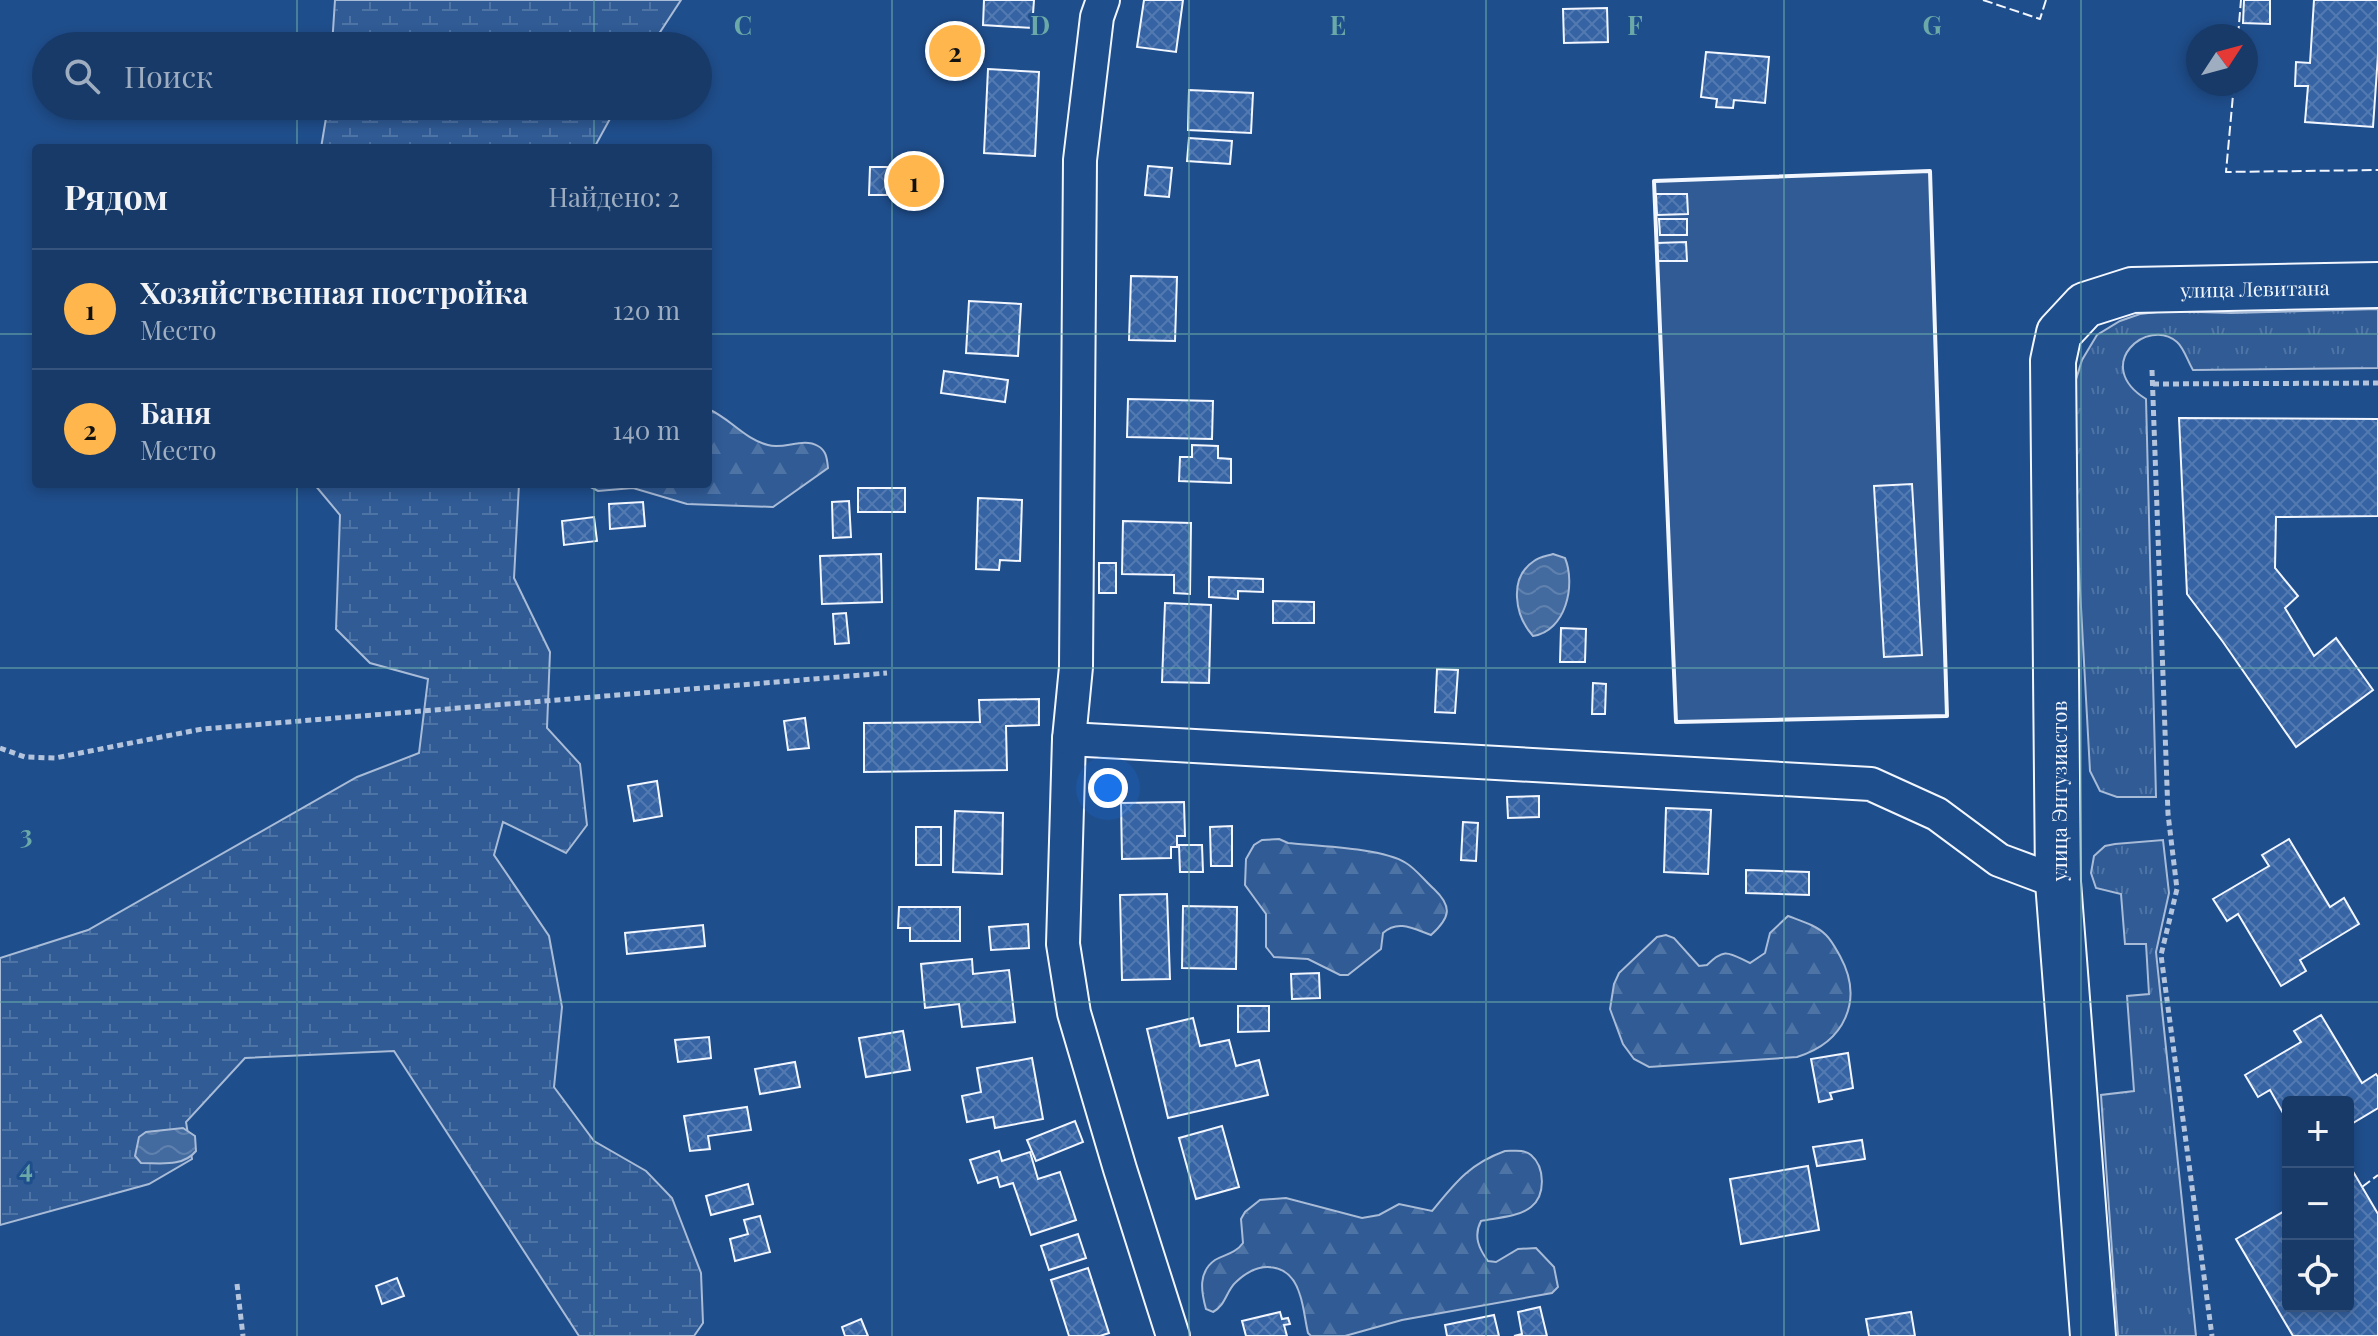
<!DOCTYPE html>
<html lang="ru">
<head>
<meta charset="utf-8">
<style>
	body { margin:0; font-family:"Playfair Display",serif; background:#244571; color:#f1f3f6 }
	.controls { position:absolute; right:24px; bottom:24px; display:grid; overflow:hidden; border-radius:8px; box-shadow:0 4px 12px #0003 }
	.controls button { width:72px; height:72px; display:grid; place-items:center; padding:0; border:0; border-bottom:2px solid #36547d; background:#173a69; color:#f1f3f6; font:40px sans-serif }
	.compass { position:absolute; left:2186px; top:24px; width:72px; height:72px; border-radius:50%; background:#173a69; box-shadow:0 4px 12px #0003; rotate:54deg }
	.you { position:absolute; left:1108px; top:788px; width:28px; height:28px; margin:-20px; border:6px solid #fff; border-radius:50%; background:#1a73e8; box-shadow:0 0 0 12px #1a73e833 }
	.badge { display:grid; place-items:center; width:52px; height:52px; border-radius:50%; background:#ffb74d; color:#111; font-size:26px; font-weight:700 }
	.pin { position:absolute; translate:-50% -50%; border:4px solid #fff; box-shadow:0 2px 8px #0006 }
	.list { margin:0; padding:0; list-style:none }
	h2 { display:flex; justify-content:space-between; align-items:center; height:104px; margin:0; padding:0 32px; font-size:34px }
	h2 small { font-size:26px; font-weight:400; color:#9eadc0 }
	.list li { display:grid; grid-template-columns:52px 1fr auto; gap:24px; align-items:center; box-sizing:border-box; height:120px; padding:0 32px; border-top:2px solid #36547d }
	.list b { display:block; font-size:30px; white-space:nowrap }
	.list p { margin:0; font-size:26px; white-space:nowrap; color:#9eadc0 }
	.list em { font-size:26px; font-style:normal; color:#9eadc0 }
	.icon { flex:none; width:44px; height:44px; fill:none; stroke:currentColor; stroke-width:2; stroke-linecap:round; stroke-linejoin:round }
	.map { position:relative; flex:none; width:2378px; height:1336px; overflow:hidden }
	.search { position:absolute; background:#173a69; box-shadow:0 4px 12px #0003; left:32px; top:32px; width:680px; height:88px; display:flex; align-items:center; gap:20px; box-sizing:border-box; padding:0 28px; border-radius:44px; color:#9eadc0; font-size:30px }
	.panel { position:absolute; background:#173a69; box-shadow:0 4px 12px #0003; left:32px; top:144px; width:680px; height:344px; border-radius:8px }
	.map>svg:first-child { display:block }
	.grass { fill:url(#grass-tufts); stroke:#a8bbd7; stroke-width:2 }
	.forest { fill:url(#forest-firs); stroke:#a8bbd7; stroke-width:2 }
	.wetland { fill:url(#wetland-marsh); stroke:#a8bbd7; stroke-width:2 }
	.built { fill:#305b95; stroke:#a8bbd7; stroke-width:2 }
	.water { fill:url(#water-waves); stroke:#a8bbd7; stroke-width:2 }
	.building { fill:url(#building-cross-hatch); stroke:#f2f6ff; stroke-width:2 }
	.lines { fill:none; stroke-linecap:round; stroke-linejoin:round }
	.minor-casing { stroke:#f2f6ff; stroke-width:36 }
	.secondary-casing { stroke:#f2f6ff; stroke-width:48 }
	.path { stroke:#b3c4dc; stroke-width:5; stroke-dasharray:6 4; stroke-linecap:butt }
	.minor { stroke:#1f4e8c; stroke-width:32 }
	.secondary { stroke:#1f4e8c; stroke-width:44 }
	.fence { stroke:#f2f6ff; stroke-width:2; stroke-dasharray:10 4; stroke-linecap:butt }
	.wall { stroke:#f2f6ff; stroke-width:4 }
	.grid { fill:none; stroke:#6aa9a8; stroke-width:2; stroke-opacity:0.55 }
	.labels { text-anchor:middle; dominant-baseline:central; stroke-width:6; stroke-linejoin:round; paint-order:stroke }
	.street-label { font-size:20px; fill:#f2f6ff; stroke:#1f4e8c }
	.grid-label { font-size:26px; text-anchor:middle; font-weight:bold; fill:#6aa9a8; stroke:#1f4e8c; stroke-width:6; stroke-linejoin:round; paint-order:stroke }
</style>
</head>
<body>
<div class="map">
<svg width="2378" height="1336" viewBox="0 0 2378 1336">
	<defs>
		<pattern id="grass-tufts" width="24" height="20" patternUnits="userSpaceOnUse" patternTransform="scale(2)"><rect width="24" height="20" fill="#305b95"/><path d="M3 7l-1-3M5 7V3M7 7l1-3M15 17l-1-3M17 17v-4M19 17l1-3" fill="none" stroke="#4e73a5"/></pattern>
		<pattern id="forest-firs" width="22" height="20" patternUnits="userSpaceOnUse" patternTransform="scale(2)"><rect width="22" height="20" fill="#305b95"/><path d="M5 1l3.5 6h-7zM16 11l3.5 6h-7z" fill="#4e73a5"/></pattern>
		<pattern id="wetland-marsh" width="20" height="14" patternUnits="userSpaceOnUse" patternTransform="scale(2)"><rect width="20" height="14" fill="#305b95"/><path d="M1 5h8M5 5V1M11 12h8M15 12V8" fill="none" stroke="#4e73a5"/></pattern>
		<pattern id="water-waves" width="16" height="10" patternUnits="userSpaceOnUse" patternTransform="scale(2)"><rect width="16" height="10" fill="#446ba0"/><path d="M0 5q4-4 8 0t8 0" fill="none" stroke="#5f81ae"/></pattern>
		<pattern id="building-cross-hatch" width="8" height="8" patternUnits="userSpaceOnUse" patternTransform="scale(2)"><rect width="8" height="8" fill="#3563a3"/><path d="M0 0l8 8M0 8l8-8" fill="none" stroke="#537ab1"/></pattern>
	</defs>
	<rect width="100%" height="100%" fill="#1f4e8c"/>
	<!-- grass -->
	<g class="grass">
		<path d="M2378,309v59l-185,2c-5,-8 -9,-22 -16,-28 -29,-26 -86,23 -31,57l10,398h-39l-17,-6 -10,-20 -11,-200 -5,-185 8,-26 15,-25 23,-14 20,-7 26,-3 65,2z"/>
		<polygon points="2163,840 2169,893 2156,952 2196,1336 2118,1336 2101,1095 2134,1091 2127,996 2149,994 2146,944 2125,944 2121,894 2096,888 2091,873 2094,856 2105,846 2115,844"/>
	</g>
	<!-- forest -->
	<g class="forest">
		<path d="M708,409c22,9 36,30 60,36 16,5 35,-8 50,1 9,5 9,14 10,22l-55,39 -86,-3 -54,-16 -35,3 -13,-7h123z"/>
		<path d="M1279,839l9,4c29,3 95,5 118,20 10,6 19,18 28,26 19,18 16,29 -3,46 -17,-6 -33,-16 -48,-2l-2,16 -33,26h-8l-32,-16 -34,-2 -8,-10v-33l-21,-29 1,-26 8,-14 8,-5z"/>
		<path d="M1788,916c13,5 28,9 38,19 6,6 10,14 14,21 24,44 5,86 -43,101l-148,10 -15,-8 -11,-15 -13,-35 4,-25 5,-11 38,-36 9,-2 8,3 25,28 8,-1c18,-18 22,-12 43,-2l15,-10 5,-20z"/>
		<path d="M1505,1151c9,0 19,-2 26,4 14,12 15,40 0,52 -12,10 -36,11 -50,14 -8,15 -2,28 7,40l8,1 22,-13 18,-1 18,19 4,20 -6,6 -150,27 -57,16h-34l-3,-3c-3,-13 -4,-26 -8,-38 -10,-34 -41,-35 -64,-13 -10,9 -10,23 -23,30l-7,-3c-5,-18 -8,-37 9,-49 10,-6 20,-6 28,-17l-2,-24 4,-7 15,-12 26,-2 76,20 17,-3 20,-11 33,7c23,-28 37,-47 73,-60z"/>
	</g>
	<!-- wetland -->
	<g class="wetland">
		<polygon points="335,0 681,0 651,46 332,46"/>
		<polygon points="328,106 617,106 594,148 321,148"/>
		<polygon points="314,484 519,484 514,578 550,652 547,728 580,764 587,825 566,853 503,822 494,855 549,936 562,1007 554,1087 594,1141 646,1171 672,1198 701,1273 703,1323 694,1336 579,1336 394,1051 245,1058 186,1122 192,1159 149,1184 0,1225 0,958 88,930 357,777 419,753 428,679 370,663 336,629 340,515"/>
	</g>
	<!-- built -->
	<polygon class="built" points="1930,171 1947,716 1676,722 1654,181"/>
	<!-- water -->
	<g class="water">
		<path d="M1553,554l12,4c11,27 1,73 -32,78 -18,-20 -25,-58 1,-75 5,-4 13,-5 19,-7z"/>
		<path d="M183,1128l12,8 1,15c-13,16 -35,12 -55,12l-6,-7 4,-19 7,-5z"/>
	</g>
	<!-- building -->
	<g class="building">
		<polygon points="984,0 1034,0 1032,28 983,25"/>
		<polygon points="1144,0 1183,0 1176,52 1137,47"/>
		<polygon points="2244,0 2270,0 2270,24 2243,23"/>
		<polygon points="2314,0 2378,0 2378,55 2373,127 2305,122 2308,86 2295,86 2296,62 2310,63"/>
		<polygon points="1607,8 1608,42 1564,43 1563,9"/>
		<polygon points="944,35 968,37 966,67 942,65"/>
		<polygon points="1706,52 1769,57 1765,103 1734,100 1733,108 1716,107 1717,99 1701,97"/>
		<polygon points="988,69 1039,72 1035,156 984,153"/>
		<polygon points="1189,90 1253,93 1251,133 1188,130"/>
		<polygon points="1189,138 1232,141 1230,164 1187,161"/>
		<polygon points="894,162 937,164 935,199 892,197"/>
		<polygon points="1148,166 1172,168 1169,197 1145,195"/>
		<polygon points="870,167 888,167 887,195 869,195"/>
		<polygon points="1656,194 1687,194 1688,214 1657,215"/>
		<polygon points="1659,219 1687,219 1687,235 1660,235"/>
		<polygon points="1686,242 1687,261 1657,261 1657,243"/>
		<polygon points="1131,276 1177,277 1175,341 1129,340"/>
		<polygon points="969,301 1021,304 1018,356 966,353"/>
		<polygon points="944,371 1008,380 1005,402 941,393"/>
		<polygon points="1128,399 1213,401 1212,439 1127,437"/>
		<polygon points="2179,418 2378,419 2378,516 2276,517 2275,568 2298,596 2285,608 2314,656 2336,638 2373,690 2296,747 2223,642 2187,594"/>
		<polygon points="1192,445 1218,446 1218,458 1231,459 1231,483 1179,481 1180,457 1192,457"/>
		<polygon points="1912,484 1922,655 1884,657 1874,486"/>
		<rect x="858" y="488" width="47" height="24"/>
		<polygon points="978,498 1022,500 1020,561 1000,560 999,570 976,569"/>
		<polygon points="849,501 851,537 833,538 832,502"/>
		<polygon points="643,502 645,526 610,529 609,504"/>
		<polygon points="594,517 597,541 564,545 562,521"/>
		<polygon points="1123,521 1191,523 1190,594 1174,593 1174,575 1122,574"/>
		<polygon points="881,554 882,602 822,604 820,556"/>
		<rect x="1099" y="563" width="17" height="30"/>
		<polygon points="1209,577 1263,579 1263,592 1238,591 1238,599 1209,597"/>
		<polygon points="1273,601 1314,602 1314,623 1273,623"/>
		<polygon points="1165,603 1211,605 1209,683 1162,682"/>
		<polygon points="846,613 849,643 835,644 833,614"/>
		<polygon points="1561,628 1586,629 1585,662 1560,662"/>
		<polygon points="1437,669 1458,670 1455,713 1435,712"/>
		<polygon points="1593,683 1606,684 1605,714 1592,714"/>
		<polygon points="1039,699 1039,725 1006,726 1007,770 864,772 864,723 980,722 979,700"/>
		<polygon points="805,718 809,748 788,750 784,721"/>
		<polygon points="657,781 662,816 634,821 628,786"/>
		<polygon points="1539,796 1539,817 1508,818 1507,797"/>
		<polygon points="1184,802 1185,836 1177,836 1177,847 1171,847 1171,858 1122,859 1121,803"/>
		<polygon points="1666,808 1711,810 1708,874 1664,872"/>
		<polygon points="955,811 1003,813 1002,874 953,872"/>
		<polygon points="1463,822 1478,823 1476,861 1461,860"/>
		<polygon points="1232,826 1232,866 1211,866 1210,827"/>
		<rect x="916" y="827" width="25" height="38"/>
		<polygon points="2289,839 2330,907 2344,898 2359,924 2300,960 2306,971 2281,986 2238,914 2227,921 2213,899 2269,866 2262,855"/>
		<polygon points="1179,845 1202,845 1203,872 1180,872"/>
		<polygon points="1746,870 1809,872 1809,895 1746,893"/>
		<polygon points="1167,894 1170,979 1122,980 1120,895"/>
		<polygon points="1183,906 1237,907 1236,969 1182,968"/>
		<polygon points="899,907 960,907 960,941 910,941 910,928 898,928"/>
		<polygon points="1028,924 1029,948 991,950 989,927"/>
		<polygon points="703,925 705,946 627,954 625,933"/>
		<polygon points="972,959 973,974 1009,970 1015,1022 962,1027 959,1004 925,1008 921,964"/>
		<polygon points="1319,973 1320,998 1292,999 1291,974"/>
		<polygon points="1238,1006 1269,1006 1269,1031 1238,1032"/>
		<polygon points="2321,1015 2362,1083 2376,1074 2378,1077 2378,1108 2348,1126 2348,1102 2288,1102 2288,1122 2270,1090 2258,1097 2245,1075 2301,1042 2294,1031"/>
		<polygon points="1193,1018 1200,1046 1229,1040 1236,1066 1259,1060 1268,1095 1168,1118 1147,1029"/>
		<polygon points="903,1031 910,1070 866,1077 859,1038"/>
		<polygon points="709,1037 711,1058 678,1062 675,1040"/>
		<polygon points="1848,1053 1853,1088 1830,1093 1832,1099 1819,1102 1811,1059"/>
		<polygon points="1032,1058 1043,1119 995,1128 993,1117 967,1122 962,1096 981,1092 977,1068"/>
		<polygon points="795,1062 800,1087 760,1094 755,1069"/>
		<polygon points="747,1107 751,1130 708,1136 710,1149 690,1151 684,1116"/>
		<polygon points="1075,1121 1083,1142 1036,1161 1027,1140"/>
		<polygon points="1222,1126 1239,1187 1196,1199 1179,1138"/>
		<polygon points="1862,1140 1865,1159 1817,1166 1813,1147"/>
		<polygon points="999,1151 1002,1161 1030,1152 1038,1179 1060,1172 1076,1220 1031,1235 1013,1183 1000,1187 997,1177 978,1183 970,1160"/>
		<polygon points="2348,1163 2378,1214 2378,1336 2293,1336 2236,1239 2288,1209 2288,1306 2348,1306"/>
		<polygon points="1808,1166 1819,1230 1741,1244 1730,1179"/>
		<polygon points="748,1184 753,1204 711,1215 706,1196"/>
		<polygon points="760,1216 770,1252 735,1261 730,1239 748,1234 744,1220"/>
		<polygon points="1078,1234 1086,1258 1049,1270 1041,1246"/>
		<polygon points="1088,1268 1109,1333 1100,1336 1069,1336 1051,1280"/>
		<polygon points="397,1278 404,1296 382,1304 376,1286"/>
		<polygon points="1540,1307 1547,1336 1514,1336 1522,1334 1518,1312"/>
		<polygon points="1280,1312 1282,1319 1288,1318 1290,1324 1284,1325 1287,1336 1246,1336 1242,1321"/>
		<polygon points="1911,1312 1915,1336 1869,1336 1866,1319"/>
		<polygon points="1494,1315 1499,1336 1447,1336 1445,1325"/>
		<polygon points="861,1319 868,1336 845,1336 842,1327"/>
	</g>
	<g class="lines">
		<!-- minor casing -->
		<g class="minor-casing">
			<g id="minor">
				<polyline points="1103,0 1097,17 1080,160 1076,667 1069,739 1063,944 1074,1013 1120,1169 1173,1336"/>
				<polyline points="1069,739 1871,784 1937,814 1999,860 2058,882"/>
			</g>
		</g>
		<!-- secondary casing -->
		<g class="secondary-casing">
			<polyline id="secondary" points="2093,1336 2058,882 2053,361 2059,333 2085,305 2132,290 2378,285"/>
		</g>
		<!-- path -->
		<g class="path">
			<polyline points="2152,370 2168,814 2177,889 2161,955 2212,1336"/>
			<polyline points="2153,384 2378,383"/>
			<polyline points="0,748 25,757 55,758 202,729 887,673"/>
			<polyline points="237,1284 243,1336"/>
		</g>
		<!-- minor -->
		<use href="#minor" class="minor"/>
		<!-- secondary -->
		<use href="#secondary" class="secondary"/>
		<!-- fence -->
		<g class="fence">
			<polyline points="1983,0 2040,19 2046,0"/>
			<polyline points="2238,36 2241,0"/>
			<polyline points="2234,84 2226,172 2378,170"/>
			<polyline points="2362,1187 2378,1175"/>
		</g>
		<!-- wall -->
		<polygon class="wall" points="1930,171 1947,716 1676,722 1654,181"/>
	</g>
	<!-- grid -->
	<path class="grid" d="M297,0v46M594,0v46M892,0v1336M1189,0v1336M1486,0v1336M1784,0v1336M2081,0v1336M297,106v42M594,106v42M0,334h36M708,334h1670M297,484v852M594,484v852M0,668h2378M0,1002h2378"/>
	<g class="labels">
		<!-- street labels -->
		<g class="street-label">
			<text transform="translate(2255 288) rotate(-1)">улица Левитана</text>
			<text transform="translate(2058 791) rotate(-90)">улица Энтузиастов</text>
		</g>
	</g>
	<g class="grid-label">
		<text x="743" y="35">C</text>
		<text x="1040" y="35">D</text>
		<text x="1338" y="35">E</text>
		<text x="1635" y="35">F</text>
		<text x="1932" y="35">G</text>
		<text x="26" y="844">3</text>
		<text x="26" y="1178">4</text>
	</g>
</svg>
<div class="controls">
<button>+</button>
<button>−</button>
<button><svg class="icon" aria-label="locate" viewBox="0 0 24 24"><circle cx="12" cy="12" r="6"/><path d="M12 2v4M12 18v4M2 12h4M18 12h4"/></svg></button>
</div>
<svg class="compass" viewBox="-18 -18 36 36"><path d="M0-13l5 13h-10z" fill="#e53935"/><path d="M0 13l5-13h-10z" fill="#9eadc0"/></svg>
<div class="you"></div>
<div class="pin badge" style="left:914px;top:181px">1</div>
<div class="pin badge" style="left:955px;top:51px">2</div>
<div class="search"><svg class="icon" aria-label="search" viewBox="0 0 24 24"><circle cx="10" cy="10" r="6"/><path d="M15 15l6 6"/></svg>Поиск</div>
<section class="panel">
<h2>Рядом<small>Найдено: 2</small></h2>
<ul class="list">
<li><span class="badge">1</span><div><b>Хозяйственная постройка</b><p>Место</p></div><em>120 m</em></li>
<li><span class="badge">2</span><div><b>Баня</b><p>Место</p></div><em>140 m</em></li>
</ul>
</section>
</div>
</body>
</html>
